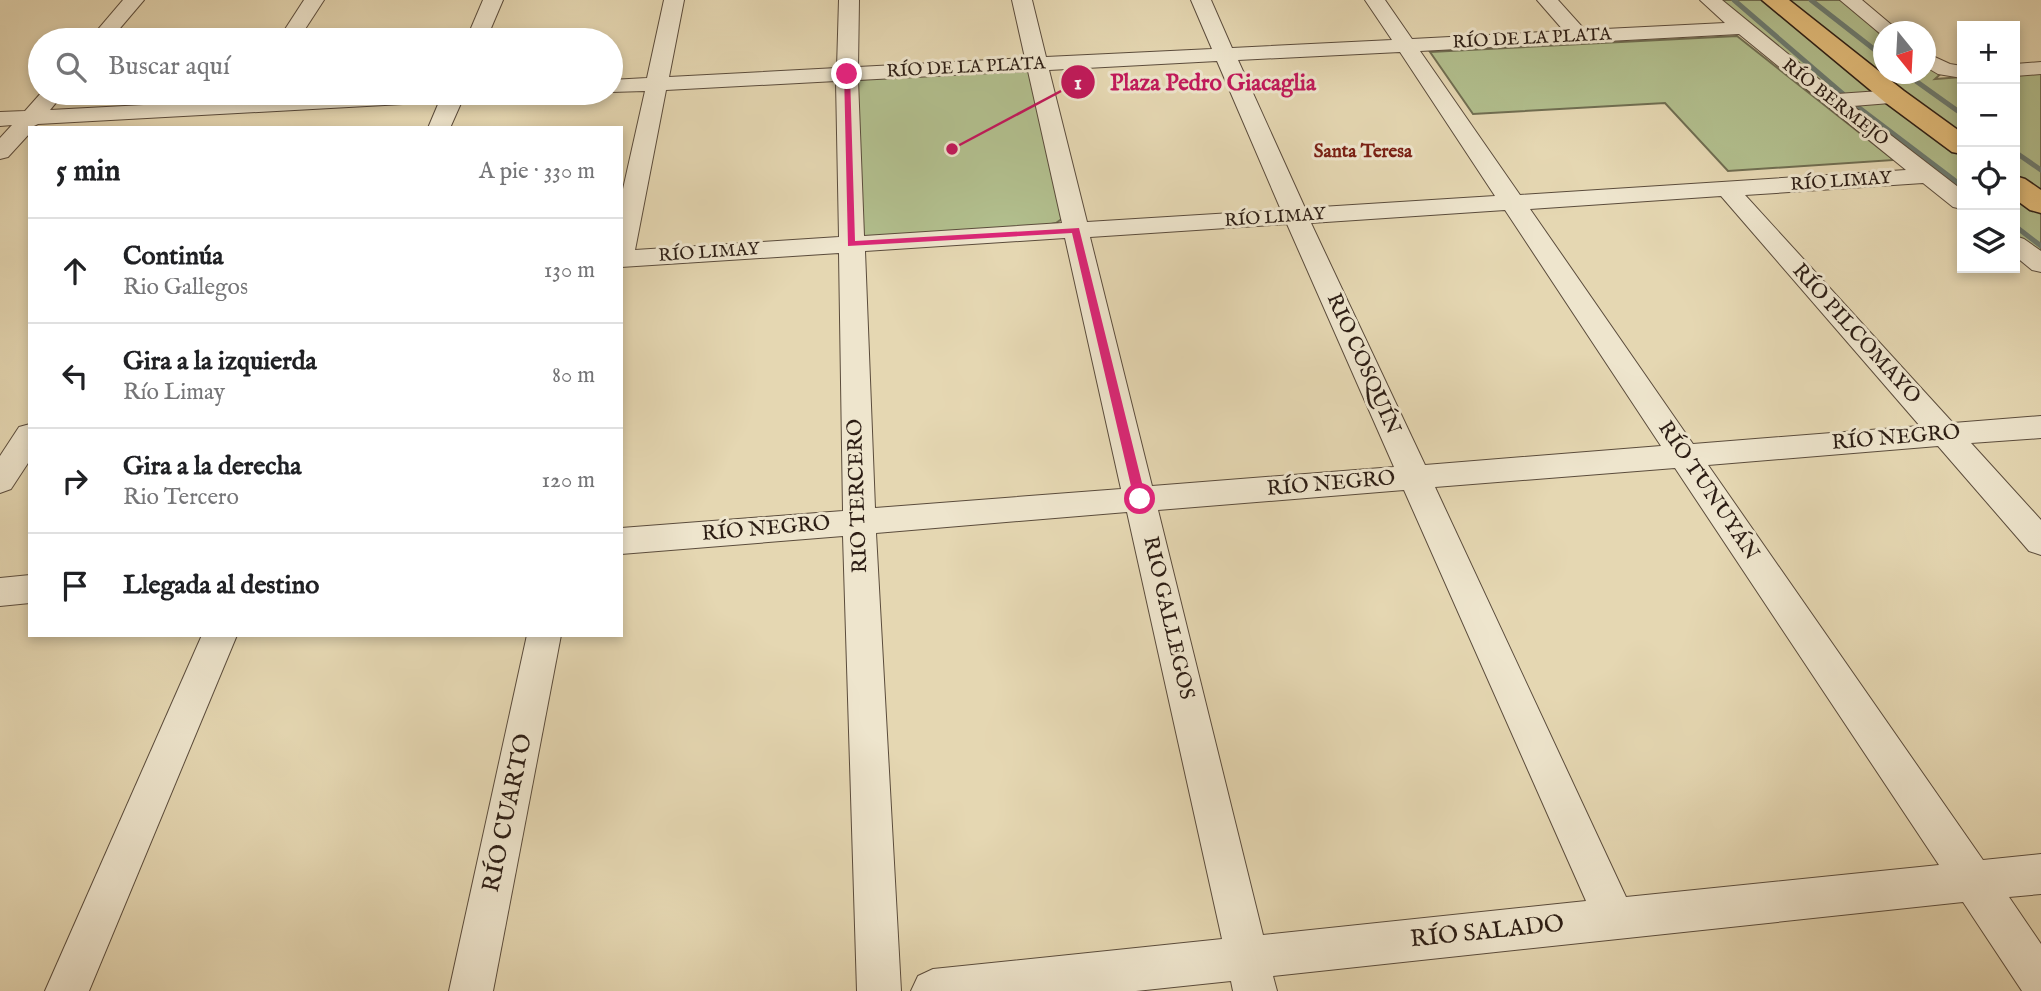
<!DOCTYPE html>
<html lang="es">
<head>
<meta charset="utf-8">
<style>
	body { margin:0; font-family:"IM FELL English",serif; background:#f6f6f6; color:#202124 }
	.controls { position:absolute; right:21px; top:21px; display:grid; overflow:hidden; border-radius:0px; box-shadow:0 4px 10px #0003 }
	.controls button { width:63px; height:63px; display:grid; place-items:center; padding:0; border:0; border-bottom:2px solid #e0e0e0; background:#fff; color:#202124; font:35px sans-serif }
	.compass { position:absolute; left:1873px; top:21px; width:63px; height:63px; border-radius:50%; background:#fff; box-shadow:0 4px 10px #0003; rotate:162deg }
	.stop { position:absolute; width:21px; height:21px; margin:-16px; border:5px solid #db2777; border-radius:50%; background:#fff }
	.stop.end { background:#db2777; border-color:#fff; box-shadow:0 2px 7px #0008 }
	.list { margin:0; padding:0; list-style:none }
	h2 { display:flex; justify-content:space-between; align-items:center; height:91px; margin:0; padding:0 28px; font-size:30px }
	h2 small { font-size:23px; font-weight:400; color:#757577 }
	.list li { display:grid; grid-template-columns:46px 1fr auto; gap:21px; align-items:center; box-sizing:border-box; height:105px; padding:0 28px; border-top:2px solid #e0e0e0 }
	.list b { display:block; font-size:26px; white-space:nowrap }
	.list p { margin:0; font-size:23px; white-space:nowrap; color:#757577 }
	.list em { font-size:23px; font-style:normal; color:#757577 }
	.icon { flex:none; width:38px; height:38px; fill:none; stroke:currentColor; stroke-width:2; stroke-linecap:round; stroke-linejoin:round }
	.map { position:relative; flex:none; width:2041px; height:991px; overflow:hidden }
	.search { position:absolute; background:#fff; box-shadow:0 4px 10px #0003; left:28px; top:28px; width:595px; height:77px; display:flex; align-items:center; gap:18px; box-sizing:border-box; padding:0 24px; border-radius:38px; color:#757577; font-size:26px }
	.panel { position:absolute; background:#fff; box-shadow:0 4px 10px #0003; left:28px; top:126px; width:595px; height:511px; border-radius:0px }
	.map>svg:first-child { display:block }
	.green { fill:#b2bf8e; stroke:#706e52; stroke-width:2 }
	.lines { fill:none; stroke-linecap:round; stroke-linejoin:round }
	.stream { stroke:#6c7b71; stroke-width:5 }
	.minor-casing { stroke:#5b4c3c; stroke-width:2 }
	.highway-casing { stroke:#2d1e15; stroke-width:3 }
	.minor { fill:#eee5cd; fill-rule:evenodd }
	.highway { fill:#e2bc79; fill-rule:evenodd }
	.route { fill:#db2777 }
	.labels { text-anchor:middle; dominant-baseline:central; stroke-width:6; stroke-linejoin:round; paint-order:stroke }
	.far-street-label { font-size:18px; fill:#2d1e15; stroke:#eee5cd }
	.far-neighbourhood-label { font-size:19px; font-weight:bold; fill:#7a1f14; stroke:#eee5cd }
	.street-label { font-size:21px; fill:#2d1e15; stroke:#eee5cd }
	.near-street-label { font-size:24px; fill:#2d1e15; stroke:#eee5cd }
	.leader { fill:none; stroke:#c2185b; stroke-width:2.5 }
	.callout-dot { fill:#c2185b; stroke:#eee5cd; stroke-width:2.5 }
	.mark-label { font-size:21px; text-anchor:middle; font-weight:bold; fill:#fff }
	.callout-label { font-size:23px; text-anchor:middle; font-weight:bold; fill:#c2185b; stroke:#eee5cd; stroke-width:6; stroke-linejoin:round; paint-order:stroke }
</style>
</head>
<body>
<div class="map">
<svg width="2041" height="991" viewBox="0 0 2041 991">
	<rect width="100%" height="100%" fill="#e5d7b2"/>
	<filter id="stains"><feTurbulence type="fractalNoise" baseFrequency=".00286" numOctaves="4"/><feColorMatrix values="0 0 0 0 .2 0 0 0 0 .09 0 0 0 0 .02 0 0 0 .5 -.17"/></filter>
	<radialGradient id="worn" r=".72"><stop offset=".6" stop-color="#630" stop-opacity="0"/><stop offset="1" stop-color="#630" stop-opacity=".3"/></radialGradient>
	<!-- green -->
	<g class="green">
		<polygon points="1710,0 1850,0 1884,32 1884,74 1926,74 1926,59 1945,70 1935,79 1962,77 1962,202 1832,101"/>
		<polygon points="1737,36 1894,160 1728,171 1665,103 1473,114 1430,52"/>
		<polygon points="1031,68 1063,218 1056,223 1042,226 867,239 858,236 853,80"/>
		<polygon points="2041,73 2041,264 2015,244 2015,74"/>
	</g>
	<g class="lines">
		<!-- stream -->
		<g class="stream">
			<polyline points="1734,0 1843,94"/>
			<polyline points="1811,0 1884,57"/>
			<polyline points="1906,74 1962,114"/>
			<polyline points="1854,104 1962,186"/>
			<polyline points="2015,152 2041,170"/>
			<polyline points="2015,226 2041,246"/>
		</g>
		<!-- minor casing -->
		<g class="minor-casing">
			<g id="minor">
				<polygon points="123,0 144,0 110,40 89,40"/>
				<polygon points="304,0 324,0 298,40 278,40"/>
				<polygon points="483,0 503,0 486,40 466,40"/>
				<path d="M664,0h20l-15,77 168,-9 2,-68h20l-1,67 167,-9 -13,-58h20l14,57 166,-8 -21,-49h20l21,48 160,-8 -27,-40h20l27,39 152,-8 -27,-31h21l27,30 140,-7 -25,-23h22l115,94 58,-4 8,2 3,5 -3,5 -50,4 109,84v19l-9,-2 -30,-24 -178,12 208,228 88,-7v22l-70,5 70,77v35l-12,-4 -91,-105 -230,19 275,395 58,-6v40l-32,3 32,47v47h-19l-59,-89 -690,74 4,15h-44l-2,-10 -95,10h-225l7,-15 15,-7 289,-30 -95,-427 -251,21 25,458h-44l-14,-455 -222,18v-26l222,-17 -4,-258 -218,14v-69l24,-107 -34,1v-12l36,-2zM1739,34l167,136 -386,25 -100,-144zM1400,52l95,144 -190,12 -67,-148zM1217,61l64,149 -194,12 -38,-152zM1028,71l34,152 -198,13 -6,-156zM836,81l3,156 -204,13 31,-160zM1721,196l199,230 -227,18 -163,-235zM1505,210l156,236 -236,19 -114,-242zM1287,224l107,243 -242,19 -62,-249zM1065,238l56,251 -246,19 -10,-257zM1675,468l264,397 -313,32 -191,-410zM1404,490l182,411 -323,34 -105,-425z"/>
				<polygon points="1840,0 1862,0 1900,32 1884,32 1883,36"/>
				<polygon points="1926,53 1950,64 1962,66 1962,78 1938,74 1926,67"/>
				<polygon points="2041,62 2041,74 2015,76 2015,64"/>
				<polygon points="41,93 64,93 50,110 367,93 496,93 493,98 462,101 450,128 428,128 439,102 38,124 30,128 30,133 8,157 0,159 0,138 12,125 0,126 0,112 25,111"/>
				<polygon points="2015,236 2024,239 2041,251 2041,272 2032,270 2015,256"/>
				<polygon points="30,424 30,460 11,489 0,493 0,456 19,427"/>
				<polygon points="30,575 30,603 0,606 0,578"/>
				<polygon points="202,635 237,635 89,991 45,991"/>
				<polygon points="527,635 561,635 493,991 449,991"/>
			</g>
		</g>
		<!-- highway casing -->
		<g class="highway-casing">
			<g id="highway">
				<polygon points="1762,0 1789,0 1904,91 1962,133 1962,154 1952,152 1886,103"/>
				<polygon points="2015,176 2025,179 2041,190 2041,213 2030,210 2015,199"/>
			</g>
		</g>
		<!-- minor -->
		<use href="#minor" class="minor"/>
		<!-- highway -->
		<use href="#highway" class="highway"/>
	</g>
	<!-- route -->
	<polygon class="route" points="844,72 850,74 855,241 1079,228 1146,499 1144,502 1136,502 1134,499 1072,233 848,246"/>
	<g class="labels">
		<!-- far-street labels -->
		<g class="far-street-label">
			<text transform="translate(1532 39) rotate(-3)">RÍO DE LA PLATA</text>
			<text transform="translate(966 68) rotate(-3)">RÍO DE LA PLATA</text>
			<text transform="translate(1835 103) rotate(38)">RÍO BERMEJO</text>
			<text transform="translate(1841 182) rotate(-4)">RÍO LIMAY</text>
			<text transform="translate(1275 218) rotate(-4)">RÍO LIMAY</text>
			<text transform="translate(709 253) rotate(-4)">RÍO LIMAY</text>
		</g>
		<!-- far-neighbourhood labels -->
		<g class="far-neighbourhood-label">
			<text x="1363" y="152">Santa Teresa</text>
		</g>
		<!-- street labels -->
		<g class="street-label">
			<text transform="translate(1856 334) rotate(48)">RÍO PILCOMAYO</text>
			<text transform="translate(1363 364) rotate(66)">RIO COSQUÍN</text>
			<text transform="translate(1896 438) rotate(-5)">RÍO NEGRO</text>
			<text transform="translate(1331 484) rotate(-5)">RÍO NEGRO</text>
			<text transform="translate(1708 491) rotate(56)">RÍO TUNUYÁN</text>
			<text transform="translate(858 496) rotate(-92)">RIO TERCERO</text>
			<text transform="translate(766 529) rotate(-5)">RÍO NEGRO</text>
			<text transform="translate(1168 618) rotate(77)">RIO GALLEGOS</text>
		</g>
		<!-- near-street labels -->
		<g class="near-street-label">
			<text transform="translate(508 813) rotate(-78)">RÍO CUARTO</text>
			<text transform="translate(1487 932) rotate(-6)">RÍO SALADO</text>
		</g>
	</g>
	<!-- callouts -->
	<path class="leader" d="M952 149L1078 82"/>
	<g class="callout-dot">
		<circle cx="952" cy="149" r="7"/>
		<circle cx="1078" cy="82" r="18"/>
	</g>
	<g class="mark-label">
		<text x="1078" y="89">1</text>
	</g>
	<g class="callout-label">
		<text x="1213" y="90">Plaza Pedro Giacaglia</text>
	</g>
	<rect width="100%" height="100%" filter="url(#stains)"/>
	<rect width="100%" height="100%" fill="url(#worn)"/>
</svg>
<div class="controls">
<button>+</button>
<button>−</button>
<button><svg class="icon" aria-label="locate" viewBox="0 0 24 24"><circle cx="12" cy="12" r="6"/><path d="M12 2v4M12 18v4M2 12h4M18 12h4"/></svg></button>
<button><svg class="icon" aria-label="layers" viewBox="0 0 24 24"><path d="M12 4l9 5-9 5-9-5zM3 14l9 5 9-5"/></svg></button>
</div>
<svg class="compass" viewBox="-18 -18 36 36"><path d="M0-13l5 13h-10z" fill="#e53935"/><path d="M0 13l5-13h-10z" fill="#757577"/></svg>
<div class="stop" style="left:1140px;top:499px"></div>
<div class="stop end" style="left:847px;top:74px"></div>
<div class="search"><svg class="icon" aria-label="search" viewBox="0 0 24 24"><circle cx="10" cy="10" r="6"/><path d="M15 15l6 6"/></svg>Buscar aquí</div>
<section class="panel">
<h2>5 min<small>A pie · 330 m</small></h2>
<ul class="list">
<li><svg class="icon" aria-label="ahead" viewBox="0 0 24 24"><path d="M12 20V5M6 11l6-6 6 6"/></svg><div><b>Continúa</b><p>Rio Gallegos</p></div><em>130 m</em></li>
<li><svg class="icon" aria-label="left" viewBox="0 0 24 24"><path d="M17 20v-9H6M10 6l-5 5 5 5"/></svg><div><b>Gira a la izquierda</b><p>Río Limay</p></div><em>80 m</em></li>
<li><svg class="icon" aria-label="right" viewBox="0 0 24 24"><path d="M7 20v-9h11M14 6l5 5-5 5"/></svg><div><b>Gira a la derecha</b><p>Rio Tercero</p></div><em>120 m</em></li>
<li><svg class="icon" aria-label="arrive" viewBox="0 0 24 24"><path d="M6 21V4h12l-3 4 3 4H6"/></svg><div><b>Llegada al destino</b></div></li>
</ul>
</section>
</div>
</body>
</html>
